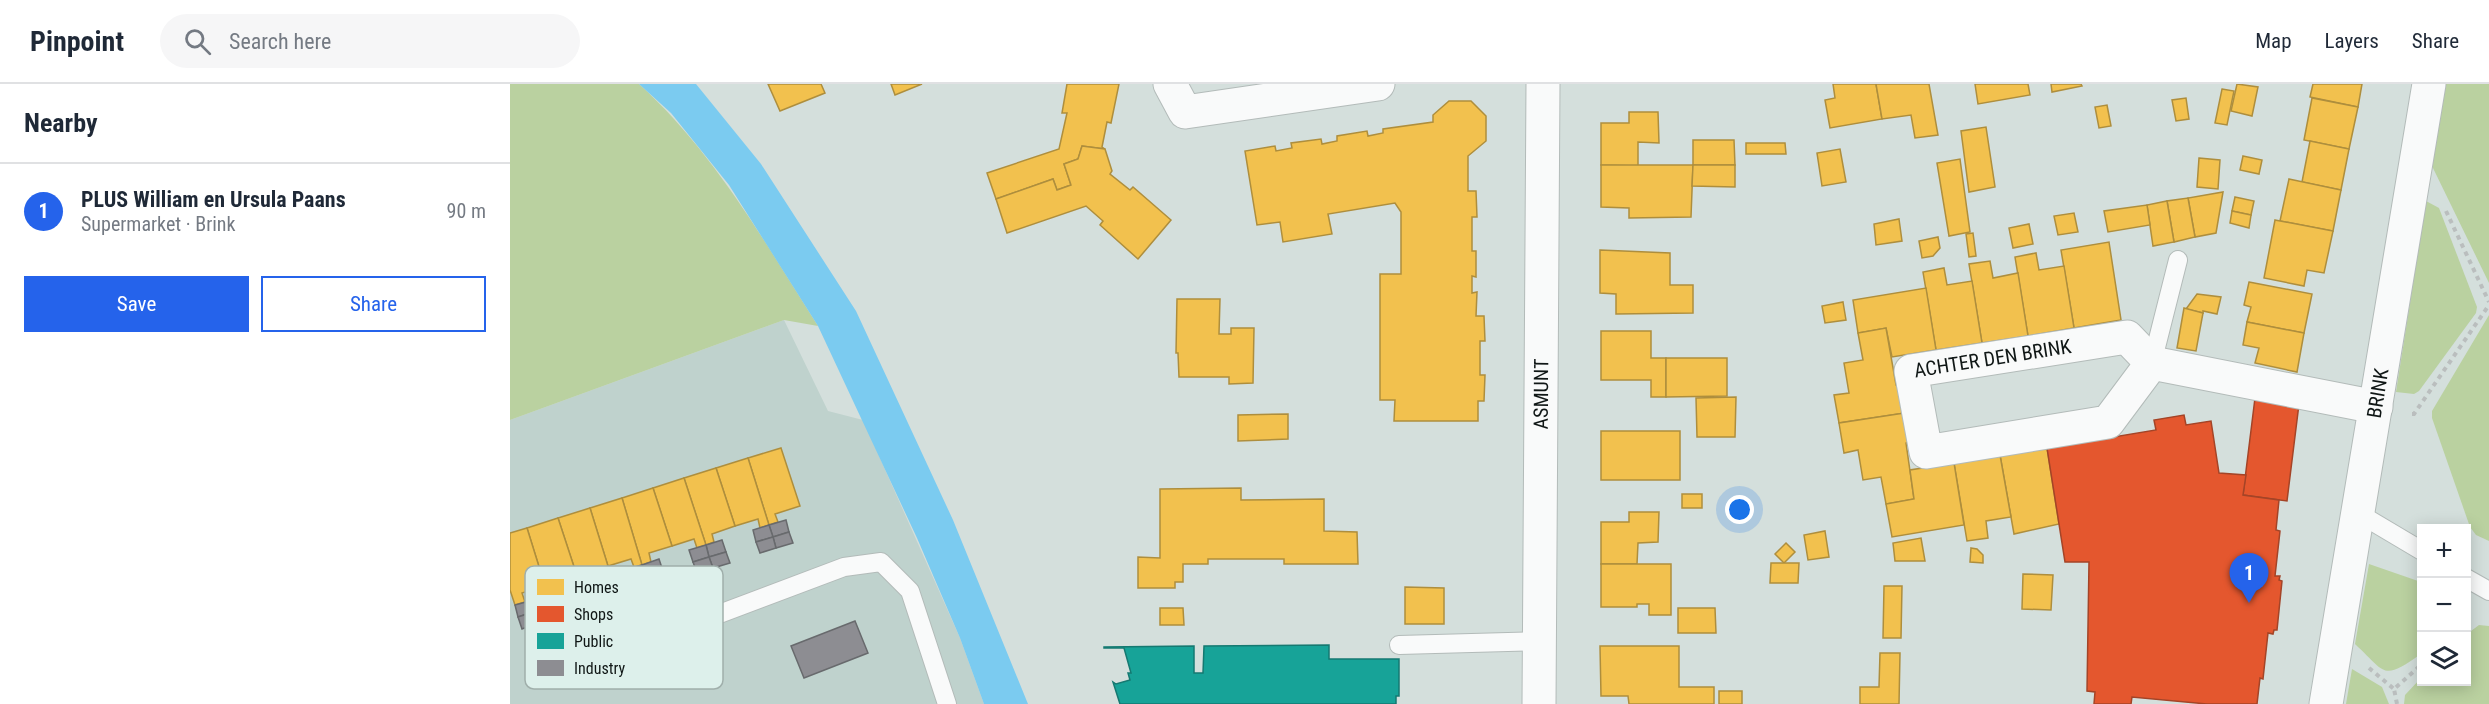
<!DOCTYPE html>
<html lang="en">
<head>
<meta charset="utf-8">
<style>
	body { margin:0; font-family:"Roboto Condensed",sans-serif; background:#f6f6f7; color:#1f2937 }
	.controls { position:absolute; right:18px; bottom:18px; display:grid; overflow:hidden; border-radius:0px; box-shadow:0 3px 15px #0003 }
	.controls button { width:54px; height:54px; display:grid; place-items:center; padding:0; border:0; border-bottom:2px solid #e0e1e3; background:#fff; color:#1f2937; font:30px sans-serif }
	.you { position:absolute; left:1230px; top:426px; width:21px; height:21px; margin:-15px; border:4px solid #fff; border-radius:50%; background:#1a73e8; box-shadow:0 0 0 9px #1a73e833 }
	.badge { display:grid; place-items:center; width:39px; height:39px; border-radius:50%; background:#2563eb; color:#fff; font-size:20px; font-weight:700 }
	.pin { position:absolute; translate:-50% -50px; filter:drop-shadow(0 2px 3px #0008) }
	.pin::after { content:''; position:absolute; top:32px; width:21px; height:18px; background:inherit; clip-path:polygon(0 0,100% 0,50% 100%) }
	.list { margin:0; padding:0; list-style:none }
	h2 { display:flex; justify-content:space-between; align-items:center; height:78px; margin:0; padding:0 24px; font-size:26px }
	h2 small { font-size:20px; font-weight:400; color:#747a83 }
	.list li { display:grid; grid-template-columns:39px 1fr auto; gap:18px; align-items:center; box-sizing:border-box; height:96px; padding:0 24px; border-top:2px solid #e0e1e3 }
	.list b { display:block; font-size:22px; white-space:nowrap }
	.list p { margin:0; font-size:20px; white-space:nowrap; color:#747a83 }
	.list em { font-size:20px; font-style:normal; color:#747a83 }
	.actions { display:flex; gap:12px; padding:18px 24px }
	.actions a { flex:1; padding:14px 0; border:2px solid #2563eb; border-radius:0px; text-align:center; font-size:21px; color:#2563eb }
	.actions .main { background:#2563eb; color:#fff }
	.icon { flex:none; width:33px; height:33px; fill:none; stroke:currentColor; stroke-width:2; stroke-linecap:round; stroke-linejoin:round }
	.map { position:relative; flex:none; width:1979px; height:620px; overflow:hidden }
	header { display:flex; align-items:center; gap:36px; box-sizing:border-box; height:84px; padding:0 30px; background:#fff; border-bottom:2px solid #e0e1e3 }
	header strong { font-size:28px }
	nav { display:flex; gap:33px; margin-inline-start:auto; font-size:21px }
	.search { width:420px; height:54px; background:#f6f6f7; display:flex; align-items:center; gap:15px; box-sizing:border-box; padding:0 21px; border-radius:33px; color:#747a83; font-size:22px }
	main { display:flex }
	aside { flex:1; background:#fff }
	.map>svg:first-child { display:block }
	.built { fill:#bfd2cd }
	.green { fill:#bad1a0 }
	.water { fill:#7bcbf0 }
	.homes { fill:#f2c14e; stroke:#ae8e3d; stroke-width:1.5 }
	.shops { fill:#e4572e; stroke:#a44427; stroke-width:1.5 }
	.public { fill:#17a398; stroke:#157971; stroke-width:1.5 }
	.industry { fill:#8d8d92; stroke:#686a6d; stroke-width:1.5 }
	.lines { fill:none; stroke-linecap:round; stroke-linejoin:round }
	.lane-casing { stroke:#b3bbb9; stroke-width:20 }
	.street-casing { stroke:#b3bbb9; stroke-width:35 }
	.path { stroke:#babebe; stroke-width:4; stroke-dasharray:4.5 4.5; stroke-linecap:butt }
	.lane { stroke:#f9fafa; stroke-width:18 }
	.street { stroke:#f9fafa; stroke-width:33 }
	.labels { text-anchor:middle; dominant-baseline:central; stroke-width:6; stroke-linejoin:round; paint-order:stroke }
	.street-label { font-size:20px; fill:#101716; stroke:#ddf0eb }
	.key { fill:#ddf0eb; stroke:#a0afab; stroke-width:1.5 }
	.key-label { font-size:16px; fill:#101716 }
</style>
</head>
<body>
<header>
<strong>Pinpoint</strong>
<div class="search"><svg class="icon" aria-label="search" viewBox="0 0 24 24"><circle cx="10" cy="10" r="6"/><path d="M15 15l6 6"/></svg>Search here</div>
<nav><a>Map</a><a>Layers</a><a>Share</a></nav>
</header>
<main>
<aside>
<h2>Nearby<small></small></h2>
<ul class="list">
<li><span class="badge">1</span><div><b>PLUS William en Ursula Paans</b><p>Supermarket · Brink</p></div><em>90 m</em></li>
</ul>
<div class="actions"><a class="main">Save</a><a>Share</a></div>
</aside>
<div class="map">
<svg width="1979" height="620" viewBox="0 0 1979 620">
	<rect width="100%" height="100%" fill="#d4dfdc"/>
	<!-- built -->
	<polygon class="built" points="274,236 318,327 353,336 450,554 474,620 0,620 0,336"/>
	<!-- green -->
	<g class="green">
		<path d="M0,0h129c75,68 125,157 179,242l-34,-6 -274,100z"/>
		<polygon points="1935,0 1979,0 1979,199 1922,82"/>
		<polygon points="1916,117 1929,124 1967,223 1966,229 1909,307 1904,310 1886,308"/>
		<polygon points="1979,231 1979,457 1966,451 1960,443 1922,334 1922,327"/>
		<path d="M1859,480l52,18v72c-39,27 -34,20 -66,-10z"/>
		<polygon points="1969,541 1979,542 1979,620 1894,620 1895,611 1911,594 1912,598 1956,598 1957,550"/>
		<polygon points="1842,585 1872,603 1879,620 1836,620"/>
	</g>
	<!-- water -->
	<polygon class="water" points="129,0 186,0 251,80 346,227 443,436 518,620 474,620 450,554 407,454 308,242 219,101 161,29"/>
	<!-- homes -->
	<g class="homes">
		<polygon points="258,0 311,0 315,9 270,27"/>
		<polygon points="381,0 412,0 385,11"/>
		<polygon points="557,0 609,0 601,39 597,38 592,63 595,65 572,62 568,75 554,80 561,101 547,106 543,95 486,115 477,89 549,65 557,29 552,29"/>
		<polygon points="1323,0 1366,0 1372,35 1320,44 1315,16 1325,14"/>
		<polygon points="1366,0 1419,0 1428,51 1405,54 1401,31 1372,35"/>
		<polygon points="1465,0 1518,0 1520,11 1468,20"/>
		<polygon points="1541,0 1571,0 1572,2 1542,8"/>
		<polygon points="1727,0 1748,3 1742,32 1721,27"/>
		<polygon points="1803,0 1852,0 1848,23 1800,13"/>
		<polygon points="1712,5 1724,7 1717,41 1705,39"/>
		<polygon points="1676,14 1679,35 1666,37 1662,16"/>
		<polygon points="1802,14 1848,23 1839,65 1794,56"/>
		<polygon points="939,17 961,17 976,32 976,57 958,72 958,107 966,107 967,133 962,133 962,167 966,167 966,193 962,192 962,209 967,208 966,232 974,232 975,257 970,257 970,291 975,291 974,317 968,317 968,337 884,337 885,316 870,316 870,190 891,190 891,128 885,119 818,130 822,150 773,158 770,138 747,141 735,67 765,62 766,67 782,64 781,59 811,55 812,60 827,57 827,52 857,47 858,52 873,49 873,45 923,38 923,31"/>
		<polygon points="1597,21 1601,42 1589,44 1585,23"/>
		<polygon points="1119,28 1148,28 1149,59 1128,58 1128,82 1091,81 1091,39 1119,39"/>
		<polygon points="1476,43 1485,103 1459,108 1451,47"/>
		<polygon points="1183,56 1224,56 1225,81 1183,81"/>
		<polygon points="1800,57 1839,65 1831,106 1792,98"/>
		<polygon points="1236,59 1275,59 1276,70 1236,70"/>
		<polygon points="572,62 595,65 602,87 600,90 620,106 623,103 661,136 628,175 590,141 593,137 576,122 497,149 486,115 543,95 547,106 561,101 554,80 568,75"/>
		<polygon points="1330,65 1336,98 1312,102 1307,69"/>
		<polygon points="1733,72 1752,76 1749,90 1730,86"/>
		<polygon points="1689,74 1710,76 1708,105 1687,103"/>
		<polygon points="1450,75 1460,148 1439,152 1427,79"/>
		<polygon points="1091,81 1183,81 1181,133 1119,134 1119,124 1091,123"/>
		<polygon points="1183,81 1225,81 1225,103 1182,102"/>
		<polygon points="1779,95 1831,106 1823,147 1770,137"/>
		<polygon points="1713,108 1706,149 1685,153 1678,114"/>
		<polygon points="1725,113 1744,117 1741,131 1722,127"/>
		<polygon points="1678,114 1685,153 1664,158 1657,117"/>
		<polygon points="1657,117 1664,158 1643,162 1637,121"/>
		<polygon points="1637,121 1640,141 1598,148 1594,127"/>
		<polygon points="1722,127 1741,131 1739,144 1720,139"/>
		<polygon points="1564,129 1568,148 1548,151 1544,132"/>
		<polygon points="1389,135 1392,157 1366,161 1364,140"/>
		<polygon points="1765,136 1823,147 1814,189 1797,186 1794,202 1754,194"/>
		<polygon points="1519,140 1523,160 1503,164 1499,144"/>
		<polygon points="1463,149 1466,172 1459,173 1456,150"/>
		<polygon points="1428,153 1430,164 1423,172 1412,174 1409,157"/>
		<polygon points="1599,158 1611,236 1564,244 1551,166"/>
		<polygon points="1090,166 1160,169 1160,201 1183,201 1183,229 1106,230 1106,210 1090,209"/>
		<polygon points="1526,169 1529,186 1554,182 1564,244 1518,252 1505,173"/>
		<polygon points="1480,177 1483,194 1508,189 1518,252 1472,259 1459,180"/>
		<polygon points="1434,184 1437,201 1462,197 1472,259 1426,266 1413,188"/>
		<polygon points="1739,198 1802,210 1794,249 1737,238 1741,223 1734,221"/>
		<polygon points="1416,204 1426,266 1382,273 1376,244 1348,249 1343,216"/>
		<polygon points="1687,210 1711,213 1707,230 1693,227 1693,229 1676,225"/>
		<polygon points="667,215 710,215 709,250 721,250 721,244 744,244 743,299 719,300 719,293 669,293 668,269 666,269"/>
		<polygon points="1333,218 1336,236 1315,239 1312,222"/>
		<polygon points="1674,224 1693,229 1686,267 1667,264"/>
		<polygon points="1737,238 1794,249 1787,288 1745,279 1749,264 1733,261"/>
		<polygon points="1376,244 1386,301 1397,299 1401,328 1329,339 1324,311 1339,309 1334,279 1353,276 1348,249"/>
		<polygon points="1091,247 1141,247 1141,274 1156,274 1156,313 1141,313 1141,296 1091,296"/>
		<polygon points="1156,274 1217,274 1217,312 1156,313"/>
		<polygon points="1226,313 1225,353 1187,353 1186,314"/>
		<polygon points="1401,328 1406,357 1396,359 1404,415 1376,420 1371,393 1353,396 1348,366 1334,369 1329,339"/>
		<polygon points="778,330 778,355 728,357 728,331"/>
		<rect x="1091" y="347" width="79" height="49"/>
		<polygon points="271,364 290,422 265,430 268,438 259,441 238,374"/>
		<polygon points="1537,364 1549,440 1504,450 1490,371"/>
		<polygon points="1490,371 1501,433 1476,437 1478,454 1457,457 1444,379"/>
		<polygon points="238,374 259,441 250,444 248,435 225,442 206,384"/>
		<polygon points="1444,379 1454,441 1382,453 1376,420 1404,415 1400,386"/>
		<polygon points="206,384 225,442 202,450 204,458 196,461 174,394"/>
		<polygon points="174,394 196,461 187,464 184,455 162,462 143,404"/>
		<polygon points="143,404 162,462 139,469 141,478 132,481 112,414"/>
		<polygon points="731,404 731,416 814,415 814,447 847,448 848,480 774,480 774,475 698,475 698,480 673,480 673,498 665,498 665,504 628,504 628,473 650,474 650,405"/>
		<rect x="1172" y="410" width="20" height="14"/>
		<polygon points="112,414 132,481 124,483 121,475 98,482 80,424"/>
		<polygon points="80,424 98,482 76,490 78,498 70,501 48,434"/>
		<polygon points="1119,428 1149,428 1148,458 1128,459 1127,480 1091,480 1091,438 1119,438"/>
		<polygon points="48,434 70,501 61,504 58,495 35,502 17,444"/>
		<polygon points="17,444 35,502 12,509 15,518 5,521 0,506 0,449"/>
		<polygon points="1315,447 1319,473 1298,476 1294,451"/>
		<polygon points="1411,454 1415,477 1385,477 1383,459"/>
		<polygon points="1276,459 1285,468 1274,479 1265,470"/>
		<polygon points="1461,464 1467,465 1473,471 1473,479 1460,478"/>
		<polygon points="1261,479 1289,479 1288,499 1260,499"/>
		<polygon points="1091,480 1161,480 1161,531 1139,531 1139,520 1127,520 1127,523 1091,523"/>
		<polygon points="1513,490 1543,491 1541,526 1512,525"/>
		<polygon points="1374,502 1392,502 1391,554 1373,554"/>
		<polygon points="895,503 934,504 934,540 895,540"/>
		<polygon points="650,524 673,524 674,541 650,541"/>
		<polygon points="1168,524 1205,524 1206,549 1168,549"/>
		<polygon points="1090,562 1169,562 1169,603 1204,603 1204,620 1119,620 1118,612 1091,612"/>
		<polygon points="1370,569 1390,569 1389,620 1350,620 1350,603 1369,603"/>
		<rect x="1209" y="607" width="23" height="13"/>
	</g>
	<!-- shops -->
	<g class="shops">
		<polygon points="1745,314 1789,320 1777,417 1733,411"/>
		<polygon points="1674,331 1676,341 1701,337 1709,389 1736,391 1733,411 1769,416 1766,446 1770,447 1765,492 1770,492 1769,496 1772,497 1767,546 1764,546 1763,550 1758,549 1753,595 1750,594 1747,620 1697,620 1622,613 1621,620 1584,620 1585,608 1577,607 1579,478 1555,478 1537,364 1646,346 1644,336"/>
	</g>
	<!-- public -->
	<polygon class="public" points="819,561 819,575 889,575 889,612 886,612 886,620 610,620 603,598 606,600 620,596 618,589 621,589 614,564 594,564 594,563 684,562 684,589 693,589 694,562"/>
	<!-- industry -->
	<g class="industry">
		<polygon points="276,436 279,448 263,453 259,441"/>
		<polygon points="259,441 263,453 246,458 243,446"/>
		<polygon points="279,448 283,459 266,464 263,453"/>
		<polygon points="263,453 266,464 250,469 246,458"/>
		<polygon points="212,456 216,468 199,473 196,461"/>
		<polygon points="196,461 199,473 183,478 179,466"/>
		<polygon points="216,468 220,479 203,484 199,473"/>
		<polygon points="199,473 203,484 187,489 183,478"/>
		<polygon points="149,475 153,487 136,492 132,481"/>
		<polygon points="132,481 136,492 120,498 116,486"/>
		<polygon points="23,516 26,527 8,533 5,521"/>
		<polygon points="26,527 30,538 12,545 8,533"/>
		<polygon points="345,537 358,569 294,594 281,562"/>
	</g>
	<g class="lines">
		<!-- lane casing -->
		<g class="lane-casing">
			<g id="lane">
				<polyline points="1642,279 1668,176"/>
				<polyline points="1848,429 1912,467"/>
				<polyline points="1956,494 1979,507"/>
				<polyline points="889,561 1030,557"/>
				<polyline points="42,593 334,483 371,478 400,507 437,620"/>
			</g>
		</g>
		<!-- street casing -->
		<g class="street-casing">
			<g id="street">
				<polyline points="660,0 675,28 868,0"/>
				<path id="s1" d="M1642,279l-44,59 -182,30 -15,-81 216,-34 25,26 224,44"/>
				<path id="s2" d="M1029,620l4,-620"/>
				<path id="s3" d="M1816,620l103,-620"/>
			</g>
		</g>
		<!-- path -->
		<g class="path">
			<polyline points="1936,127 1979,218"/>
			<polyline points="1902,330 1904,330 1979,221"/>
			<polyline points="1859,584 1884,605"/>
			<polyline points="1887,620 1884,605 1912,580"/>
		</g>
		<!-- lane -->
		<use href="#lane" class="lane"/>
		<!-- street -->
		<use href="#street" class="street"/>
	</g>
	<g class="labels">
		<!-- street labels -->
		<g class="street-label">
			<text stroke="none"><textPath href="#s1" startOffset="423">ACHTER DEN BRINK</textPath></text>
			<text stroke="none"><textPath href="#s2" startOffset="310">ASMUNT</textPath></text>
			<text stroke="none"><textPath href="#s3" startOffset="315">BRINK</textPath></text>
		</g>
	</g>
	<!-- legend -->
	<rect x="15" y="482" width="198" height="123" rx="9" class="key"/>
	<rect x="27" y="495" width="27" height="16" fill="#f2c14e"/>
	<rect x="27" y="522" width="27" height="16" fill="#e4572e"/>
	<rect x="27" y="549" width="27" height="16" fill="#17a398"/>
	<rect x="27" y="576" width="27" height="16" fill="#8d8d92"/>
	<g class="key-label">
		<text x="64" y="509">Homes</text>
		<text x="64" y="536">Shops</text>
		<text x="64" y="563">Public</text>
		<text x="64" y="590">Industry</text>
	</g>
</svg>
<div class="controls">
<button>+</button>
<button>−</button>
<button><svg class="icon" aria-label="layers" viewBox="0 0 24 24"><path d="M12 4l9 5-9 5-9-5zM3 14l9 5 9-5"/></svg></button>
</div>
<div class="you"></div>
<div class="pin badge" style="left:1739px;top:519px">1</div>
</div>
</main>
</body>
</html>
